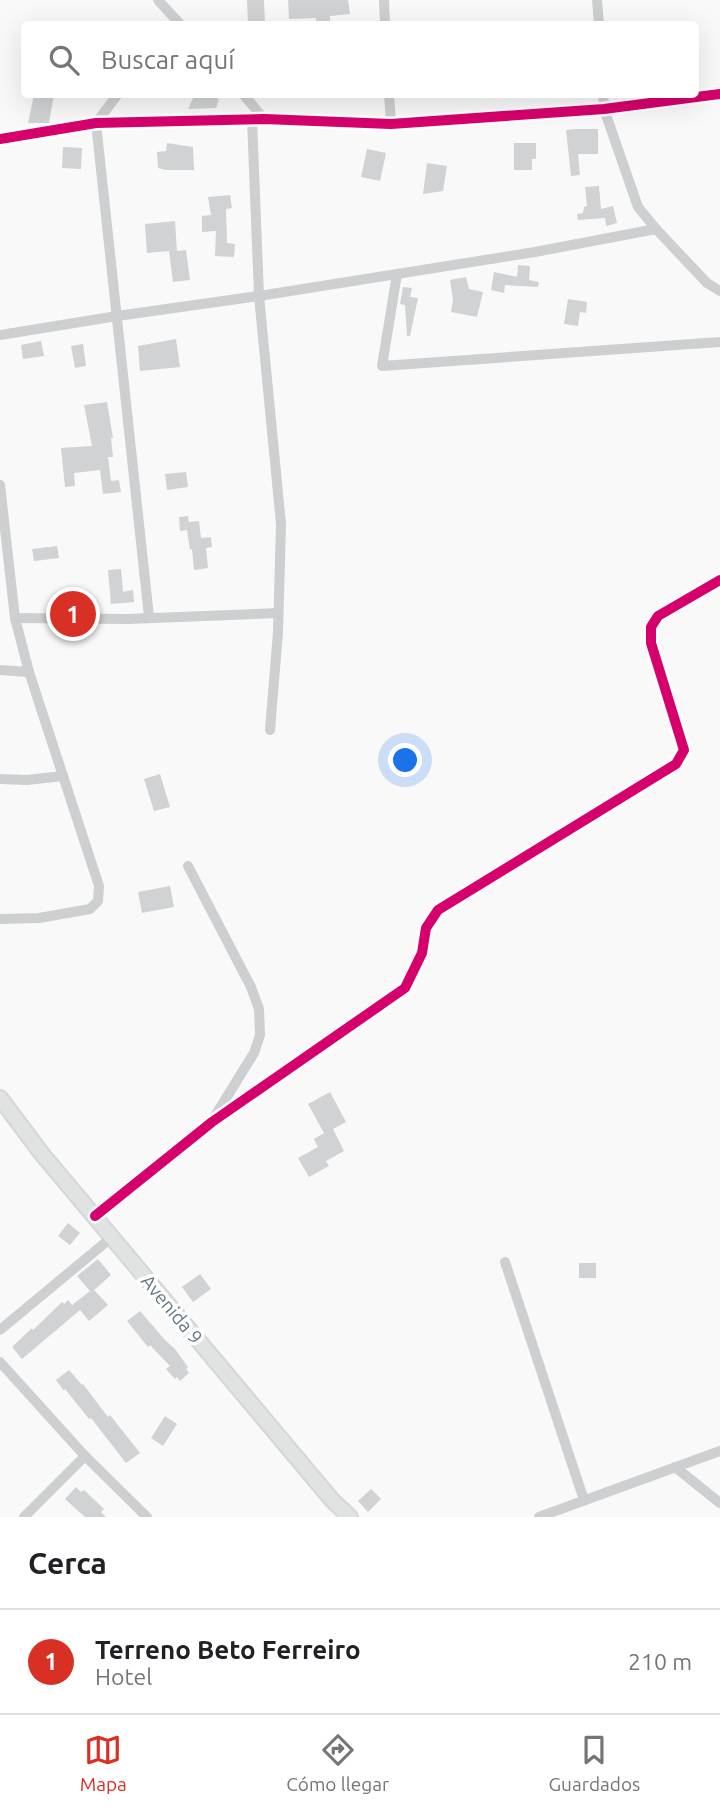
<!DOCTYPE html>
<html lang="es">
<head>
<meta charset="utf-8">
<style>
	body { margin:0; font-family:Ubuntu,sans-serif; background:#f6f6f6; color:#202124 }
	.you { position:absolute; left:406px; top:761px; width:24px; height:24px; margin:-18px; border:5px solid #fff; border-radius:50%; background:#1a73e8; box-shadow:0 0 0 10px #1a73e833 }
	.badge { display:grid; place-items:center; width:46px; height:46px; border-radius:50%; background:#d93025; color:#fff; font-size:23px; font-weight:700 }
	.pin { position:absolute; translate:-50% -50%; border:4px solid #fff; box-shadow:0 2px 7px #0006 }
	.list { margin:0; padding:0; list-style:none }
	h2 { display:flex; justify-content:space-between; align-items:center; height:91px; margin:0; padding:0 28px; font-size:30px }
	h2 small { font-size:23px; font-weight:400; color:#757577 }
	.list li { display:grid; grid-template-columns:46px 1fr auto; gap:21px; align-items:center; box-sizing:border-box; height:105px; padding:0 28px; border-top:2px solid #e0e0e0 }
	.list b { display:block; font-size:26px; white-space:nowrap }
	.list p { margin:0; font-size:23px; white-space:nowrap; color:#757577 }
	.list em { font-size:23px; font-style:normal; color:#757577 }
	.icon { flex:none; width:38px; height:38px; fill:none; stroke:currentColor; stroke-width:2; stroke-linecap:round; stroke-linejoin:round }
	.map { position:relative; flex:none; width:720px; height:1517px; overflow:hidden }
	.search { position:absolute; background:#fff; box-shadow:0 7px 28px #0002; left:21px; right:21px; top:21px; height:77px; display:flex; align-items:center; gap:18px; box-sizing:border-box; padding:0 24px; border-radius:7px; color:#757577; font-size:26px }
	.sheet { height:196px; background:#fff }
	nav { display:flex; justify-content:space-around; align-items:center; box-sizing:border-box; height:98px; border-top:2px solid #e0e0e0; background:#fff; font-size:19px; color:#757577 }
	nav a { display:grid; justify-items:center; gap:4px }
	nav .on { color:#d93025 }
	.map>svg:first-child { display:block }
	.building { fill:#d0d2d3 }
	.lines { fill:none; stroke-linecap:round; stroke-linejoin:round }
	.major-casing { stroke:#d5d6d7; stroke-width:18 }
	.minor { stroke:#cecfd0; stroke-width:10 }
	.major { stroke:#e1e2e2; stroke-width:14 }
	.cycleway-casing { stroke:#fff; stroke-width:15 }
	.cycleway { stroke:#d6006c; stroke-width:10 }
	.labels { text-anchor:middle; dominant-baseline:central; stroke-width:7; stroke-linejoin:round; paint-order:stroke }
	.street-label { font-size:19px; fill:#657683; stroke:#fff }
</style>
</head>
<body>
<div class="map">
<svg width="720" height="1517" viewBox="0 0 720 1517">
	<rect width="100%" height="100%" fill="#f9f9f9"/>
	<!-- building -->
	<g class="building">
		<polygon points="247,0 264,0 265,24 248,24"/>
		<polygon points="288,0 348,0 350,14 330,16 330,21 316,21 316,18 289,19"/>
		<polygon points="54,94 49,123 28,123 34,95"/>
		<polygon points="195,94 214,94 219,100 216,108 188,109"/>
		<polygon points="576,129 598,129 598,154 578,154 580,175 571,176 566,130"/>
		<polygon points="167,143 193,147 194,170 166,170 158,168 157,152 166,151"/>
		<polygon points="514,143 536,143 536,159 532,159 532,170 514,170"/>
		<polygon points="63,147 82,148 81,169 62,168"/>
		<polygon points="367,149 386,153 380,181 361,177"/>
		<polygon points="427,163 447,166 443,191 423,194"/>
		<polygon points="599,186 601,209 613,206 617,223 606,226 605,218 578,220 577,214 583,213 584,207 587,206 585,187"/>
		<polygon points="230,195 232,208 226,209 227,243 235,244 234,257 215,256 216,231 202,232 202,216 211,215 208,197"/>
		<polygon points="175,221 177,251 186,250 190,280 173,282 169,251 147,253 145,224"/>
		<polygon points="518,265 530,266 529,280 539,282 538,287 505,285 504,293 491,290 494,272 517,277"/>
		<polygon points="466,277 469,289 483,292 477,317 451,312 453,300 450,280"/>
		<polygon points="403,287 412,288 410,297 418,298 410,336 407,336 405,305 400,304"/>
		<polygon points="568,299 587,302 586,313 580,312 578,326 564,324"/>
		<polygon points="176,339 180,367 140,371 138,346"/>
		<polygon points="41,341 44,356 23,359 21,345"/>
		<polygon points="83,344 86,366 75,368 71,346"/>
		<polygon points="107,402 113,438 111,438 113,457 108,457 111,481 119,480 121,492 103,494 100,470 74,473 75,486 65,487 61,448 92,446 84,405"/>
		<polygon points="186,472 188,487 167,490 165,474"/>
		<polygon points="188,516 189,522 199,521 201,538 211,537 212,547 206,548 208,568 194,570 192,549 190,550 187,530 180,531 179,517"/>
		<polygon points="57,546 59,558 34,561 32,549"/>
		<polygon points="121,569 123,592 133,590 134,602 111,604 108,570"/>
		<polygon points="160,774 170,807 154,811 144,779"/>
		<polygon points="170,886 174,907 142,913 138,892"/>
		<polygon points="330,1092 346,1122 333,1129 344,1151 326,1161 329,1166 309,1177 298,1158 318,1147 314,1139 324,1133 308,1104"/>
		<polygon points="68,1223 80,1233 70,1245 58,1236"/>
		<polygon points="98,1259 111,1275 94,1290 108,1305 89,1321 80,1310 22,1359 12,1347 32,1328 33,1330 62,1302 64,1304 68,1300 72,1305 90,1291 77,1276"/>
		<rect x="579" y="1263" width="17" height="15"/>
		<polygon points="200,1274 211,1289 193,1302 182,1287"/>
		<polygon points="140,1311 165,1340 175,1349 188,1367 186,1369 189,1373 180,1381 177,1377 175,1379 166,1369 170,1366 150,1345 148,1347 127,1321"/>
		<polygon points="69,1370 82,1385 83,1384 108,1417 110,1415 140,1453 126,1463 91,1418 89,1419 65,1389 64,1391 56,1380"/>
		<polygon points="165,1416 177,1424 163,1446 151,1438"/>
		<polygon points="76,1487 81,1492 84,1490 104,1509 101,1512 106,1517 85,1517 65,1499"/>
		<polygon points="371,1489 381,1499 368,1512 358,1501"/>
	</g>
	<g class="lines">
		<!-- major casing -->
		<g class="major-casing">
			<polyline id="major" points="0,1098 42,1154 332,1500 350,1517"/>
		</g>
		<!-- minor -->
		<g class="minor">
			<polyline points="158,0 180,24"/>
			<polyline points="384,0 385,24"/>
			<polyline points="597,0 599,24"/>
			<polyline points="118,94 96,123 149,617"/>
			<polyline points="243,94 264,119"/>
			<polyline points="389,94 391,124"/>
			<polyline points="603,94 604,109 638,207 656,229 707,283 720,291"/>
			<polyline points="252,119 259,296 281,524 278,632 270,730"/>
			<polyline points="0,139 96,123 264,119 391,124 604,109 720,94"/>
			<polyline points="397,274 382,366 720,342"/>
			<polyline points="0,335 117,316 259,296 535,252 656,229"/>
			<polyline points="0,485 15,618 29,672 99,886 98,901 90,909 39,918 0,919"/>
			<polyline points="15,618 128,619 278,613"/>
			<polyline points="0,670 29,672"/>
			<polyline points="0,779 27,780 63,776"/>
			<polyline points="188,866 251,987 259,1009 260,1035 254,1053 215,1116"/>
			<polyline points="95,1216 212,1122 405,988 422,953 426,928 438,910 676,764 684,750 651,643 651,627 658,616 720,580"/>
			<polyline points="505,1262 584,1500"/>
			<polyline points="0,1330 112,1237"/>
			<polyline points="0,1362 85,1456 147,1517"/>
			<polyline points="675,1467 720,1503"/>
			<polyline points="24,1517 85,1456"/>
			<polyline points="539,1517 720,1451"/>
		</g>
		<!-- major -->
		<use href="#major" class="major"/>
		<!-- cycleway casing -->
		<g class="cycleway-casing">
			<g id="cycleway">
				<polyline points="0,139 96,123 264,119 391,124 604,109 720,94"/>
				<polyline points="95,1216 212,1122 405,988 422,953 426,928 438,910 676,764 684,750 651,643 651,627 658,616 720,580"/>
			</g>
		</g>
		<!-- cycleway -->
		<use href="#cycleway" class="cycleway"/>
	</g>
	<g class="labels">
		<!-- street labels -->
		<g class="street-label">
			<text transform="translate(172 1309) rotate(50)">Avenida 9</text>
		</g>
	</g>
</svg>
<div class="you"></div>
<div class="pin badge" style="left:73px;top:614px">1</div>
<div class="search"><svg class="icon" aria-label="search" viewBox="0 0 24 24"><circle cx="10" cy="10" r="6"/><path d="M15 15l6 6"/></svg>Buscar aquí</div>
</div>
<section class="sheet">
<h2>Cerca<small></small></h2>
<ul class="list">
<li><span class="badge">1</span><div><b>Terreno Beto Ferreiro</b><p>Hotel</p></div><em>210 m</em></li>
</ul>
</section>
<nav>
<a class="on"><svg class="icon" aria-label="map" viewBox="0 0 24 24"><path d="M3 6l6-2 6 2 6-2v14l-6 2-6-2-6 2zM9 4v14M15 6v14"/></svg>Mapa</a>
<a><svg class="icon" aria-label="directions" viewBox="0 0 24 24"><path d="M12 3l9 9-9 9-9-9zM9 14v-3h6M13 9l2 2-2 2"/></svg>Cómo llegar</a>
<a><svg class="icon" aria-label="saved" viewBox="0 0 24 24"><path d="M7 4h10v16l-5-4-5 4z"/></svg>Guardados</a>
</nav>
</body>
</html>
